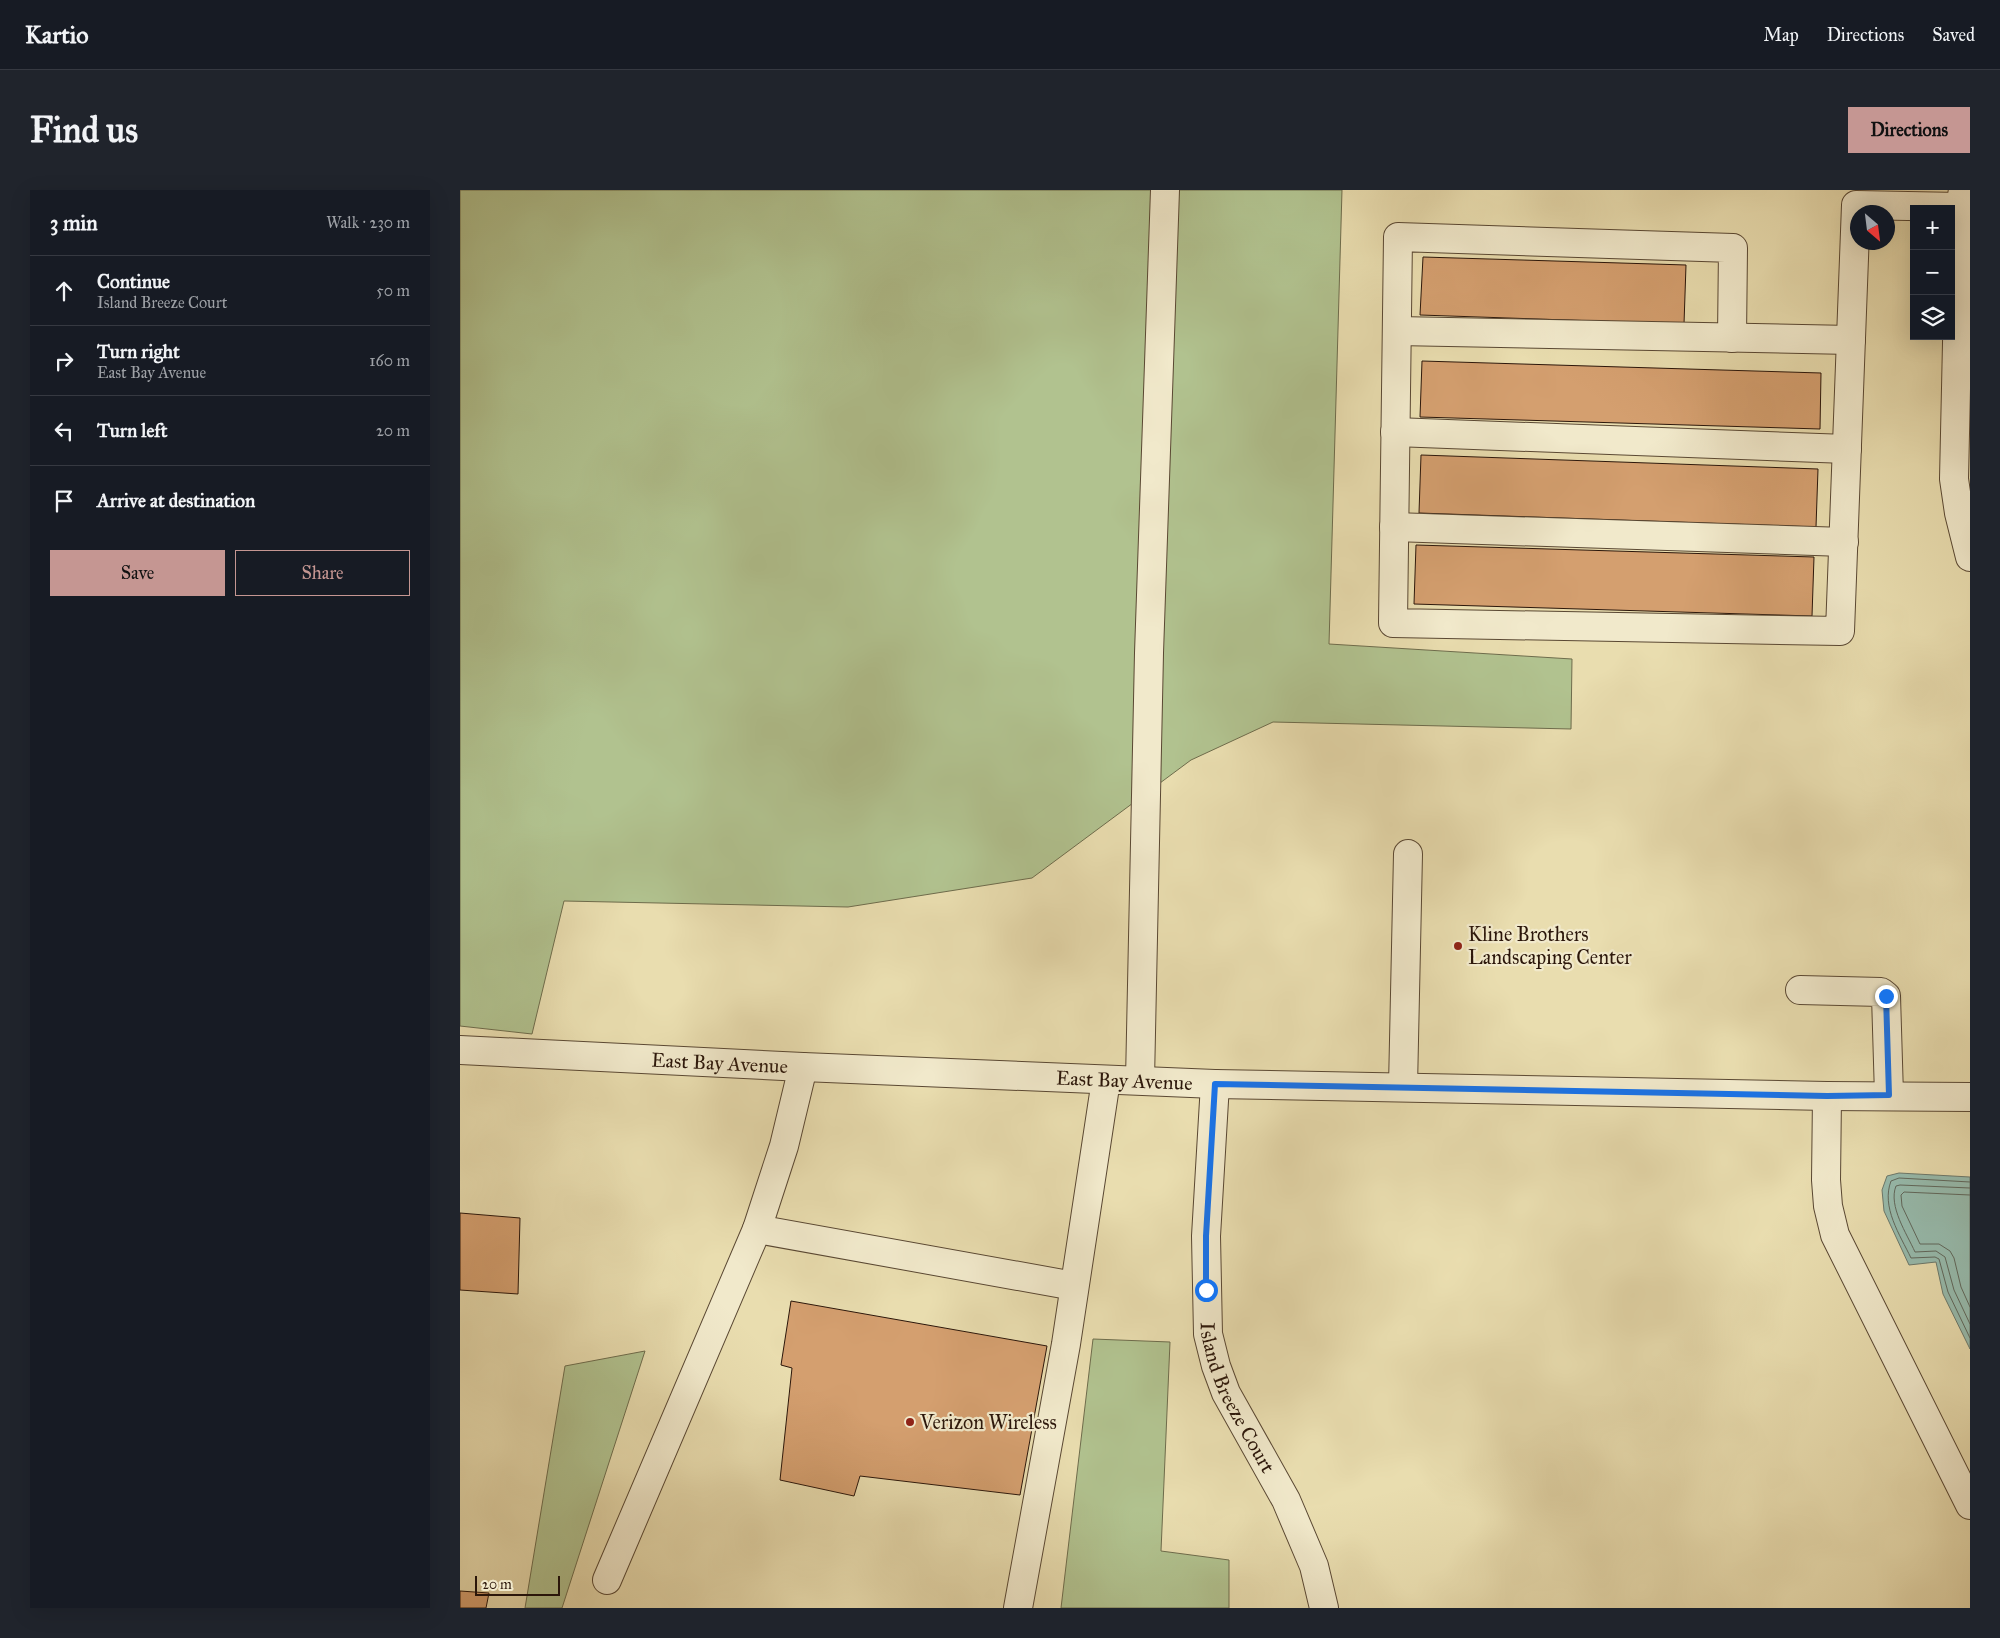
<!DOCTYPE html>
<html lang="en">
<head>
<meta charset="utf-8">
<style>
	body { margin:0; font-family:"IM FELL Great Primer",serif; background:#20242c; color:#f1f3f6 }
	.controls { position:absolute; right:15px; top:15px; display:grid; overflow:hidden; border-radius:0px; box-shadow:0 5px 20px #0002 }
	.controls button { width:45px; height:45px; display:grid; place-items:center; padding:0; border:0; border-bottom:1px solid #363941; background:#171b24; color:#f1f3f6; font:25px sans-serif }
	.compass { position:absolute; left:1390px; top:15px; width:45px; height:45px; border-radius:50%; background:#171b24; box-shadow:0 5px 20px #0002; rotate:152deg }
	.scale { position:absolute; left:15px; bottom:12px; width:85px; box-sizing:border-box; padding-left:5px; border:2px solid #2b160a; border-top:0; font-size:14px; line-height:18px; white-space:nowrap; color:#2b160a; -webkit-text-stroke:4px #f1e9cb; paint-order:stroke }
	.stop { position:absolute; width:15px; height:15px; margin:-11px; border:4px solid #1a73e8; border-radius:50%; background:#fff }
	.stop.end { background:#1a73e8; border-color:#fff; box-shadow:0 1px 5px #0008 }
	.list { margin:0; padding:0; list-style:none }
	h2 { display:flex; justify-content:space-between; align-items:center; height:65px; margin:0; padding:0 20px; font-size:21px }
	h2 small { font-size:16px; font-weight:400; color:#9ea1a6 }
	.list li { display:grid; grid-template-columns:32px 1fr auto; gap:15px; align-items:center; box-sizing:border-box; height:70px; padding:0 20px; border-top:1px solid #363941 }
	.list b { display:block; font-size:19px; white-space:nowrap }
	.list p { margin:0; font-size:16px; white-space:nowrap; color:#9ea1a6 }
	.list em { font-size:16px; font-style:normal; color:#9ea1a6 }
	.actions { display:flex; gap:10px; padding:15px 20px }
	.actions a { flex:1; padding:11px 0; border:1px solid #c59692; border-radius:0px; text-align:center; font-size:18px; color:#c59692 }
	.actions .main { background:#c59692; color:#111 }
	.icon { flex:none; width:28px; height:28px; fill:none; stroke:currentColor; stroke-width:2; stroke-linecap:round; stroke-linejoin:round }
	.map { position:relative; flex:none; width:1510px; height:1418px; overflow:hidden; border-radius:0px }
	header { display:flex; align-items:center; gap:30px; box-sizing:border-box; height:70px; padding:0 25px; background:#171b24; border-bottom:1px solid #363941 }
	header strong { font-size:24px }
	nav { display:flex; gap:28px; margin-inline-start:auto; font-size:18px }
	.intro { display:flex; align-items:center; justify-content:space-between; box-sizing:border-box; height:120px; padding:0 30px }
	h1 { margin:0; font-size:35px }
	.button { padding:12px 22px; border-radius:0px; background:#c59692; color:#111; font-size:18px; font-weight:700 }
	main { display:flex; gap:30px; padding:0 30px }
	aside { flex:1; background:#171b24; border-radius:0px; box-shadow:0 5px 20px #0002 }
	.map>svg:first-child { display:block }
	.green { fill:#b1c28f; stroke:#6e6c4c }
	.water { fill:#97bbad; stroke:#6c796c }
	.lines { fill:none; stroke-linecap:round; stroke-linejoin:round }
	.shore { stroke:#61685c; stroke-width:1 }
	.building { fill:#d49f6f; stroke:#2b160a }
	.minor-casing { stroke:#5a4833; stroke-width:30 }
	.minor { stroke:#f1e9cb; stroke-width:28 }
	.route { stroke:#1a73e8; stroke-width:6 }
	.poi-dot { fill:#8f2418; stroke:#f1e9cb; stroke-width:2 }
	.labels { text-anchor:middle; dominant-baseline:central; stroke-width:4.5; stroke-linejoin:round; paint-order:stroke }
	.poi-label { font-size:20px; fill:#2b160a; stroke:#f1e9cb; text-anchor:start }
	.street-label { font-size:20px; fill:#2b160a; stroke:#f1e9cb }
</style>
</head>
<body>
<header>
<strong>Kartio</strong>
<nav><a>Map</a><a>Directions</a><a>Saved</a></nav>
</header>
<div class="intro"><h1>Find us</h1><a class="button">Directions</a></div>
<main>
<aside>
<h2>3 min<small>Walk · 230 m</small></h2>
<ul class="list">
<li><svg class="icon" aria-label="ahead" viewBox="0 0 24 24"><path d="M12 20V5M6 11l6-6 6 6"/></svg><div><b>Continue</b><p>Island Breeze Court</p></div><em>50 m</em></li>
<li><svg class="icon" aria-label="right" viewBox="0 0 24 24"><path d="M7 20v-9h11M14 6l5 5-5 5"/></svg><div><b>Turn right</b><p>East Bay Avenue</p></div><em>160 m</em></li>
<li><svg class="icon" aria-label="left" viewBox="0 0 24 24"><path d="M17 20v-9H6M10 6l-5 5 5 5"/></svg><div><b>Turn left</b></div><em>20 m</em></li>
<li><svg class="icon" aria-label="arrive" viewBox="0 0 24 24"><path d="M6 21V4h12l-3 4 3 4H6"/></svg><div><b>Arrive at destination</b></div></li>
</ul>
<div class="actions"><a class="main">Save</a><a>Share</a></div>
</aside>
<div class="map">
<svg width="1510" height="1418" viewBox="0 0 1510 1418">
	<rect width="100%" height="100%" fill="#e9ddaf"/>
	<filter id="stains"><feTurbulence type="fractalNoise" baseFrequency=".004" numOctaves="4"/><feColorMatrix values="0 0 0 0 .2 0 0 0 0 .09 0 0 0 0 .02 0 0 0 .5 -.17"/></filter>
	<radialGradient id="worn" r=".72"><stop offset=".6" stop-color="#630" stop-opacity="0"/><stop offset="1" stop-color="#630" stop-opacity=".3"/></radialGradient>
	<!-- green -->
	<g class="green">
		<polygon points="0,0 882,0 869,454 1112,469 1111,539 813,532 731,570 572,688 388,717 104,711 72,844 0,836"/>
		<polygon points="633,1149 710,1152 701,1361 769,1370 769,1418 601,1418"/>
		<polygon points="185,1161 102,1418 65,1418 105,1176"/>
	</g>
	<!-- water -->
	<polygon class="water" points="1439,983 1510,987 1510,1159 1483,1104 1476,1072 1449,1075 1424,1021 1422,1000 1427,986"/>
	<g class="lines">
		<!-- shore -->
		<g class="shore">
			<path d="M1510,992l-71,-4 -8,3c-10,26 9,54 20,77l24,-1 4,2 9,33 22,46"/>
			<path d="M1510,998l-70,-3 -4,1c-8,20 11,48 19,66l21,-1 9,6 9,33 16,34"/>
			<polyline points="1510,1005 1444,1002 1441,1005 1442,1016 1460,1054 1479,1054 1490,1061 1494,1068 1501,1097 1510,1117"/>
		</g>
	</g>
	<!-- building -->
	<g class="building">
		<polygon points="963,67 1226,75 1224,134 960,125"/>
		<polygon points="962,171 1361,183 1360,239 960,227"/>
		<polygon points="961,265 1358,279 1356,337 959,323"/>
		<polygon points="956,355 1354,367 1352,426 954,414"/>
		<polygon points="0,1023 60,1028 58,1104 0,1100"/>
		<polygon points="331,1111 587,1156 560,1305 400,1286 394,1306 320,1290 332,1178 321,1175"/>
		<polygon points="0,1401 29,1403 26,1418 0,1418"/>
	</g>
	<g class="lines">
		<!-- minor casing -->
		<g class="minor-casing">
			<g id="minor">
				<polyline points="1503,0 1500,17 1494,289 1499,323 1510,367"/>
				<polyline points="937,141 1391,150"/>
				<polyline points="1272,148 1273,58 938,47 933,433 1380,441 1396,15 1500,17"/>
				<polyline points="935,242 1387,259"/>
				<polyline points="934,337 1384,352"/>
				<polyline points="1340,800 1421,802 1426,806 1429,905"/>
				<path id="s1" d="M0,860l343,17 412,17 612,12 143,1"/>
				<polyline points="680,890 689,463 705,0"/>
				<path id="s2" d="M755,894l-9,152 2,98 8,32 10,27 60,107 28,66 10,42"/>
				<polyline points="943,897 948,664"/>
				<polyline points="1367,906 1366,990 1368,1016 1375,1045 1510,1315"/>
				<polyline points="297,1039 614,1096"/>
				<polyline points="147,1390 297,1039 324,956 343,877"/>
				<polyline points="558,1418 606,1154 646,890"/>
			</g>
		</g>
		<!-- minor -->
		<use href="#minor" class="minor"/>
	</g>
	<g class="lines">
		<!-- route -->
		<polyline class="route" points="746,1100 746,1046 755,894 1367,906 1429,905 1426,806"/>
	</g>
	<!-- markers -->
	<g class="poi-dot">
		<circle cx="998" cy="756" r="5"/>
		<circle cx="450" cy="1232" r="5"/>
	</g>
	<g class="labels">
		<!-- poi labels -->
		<g class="poi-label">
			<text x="1008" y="744">Kline Brothers<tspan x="1008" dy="23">Landscaping Center</tspan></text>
			<text x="460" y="1232">Verizon Wireless</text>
		</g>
		<!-- street labels -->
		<g class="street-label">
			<text stroke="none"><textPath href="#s1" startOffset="260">East Bay Avenue</textPath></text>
			<text stroke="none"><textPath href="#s1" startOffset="665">East Bay Avenue</textPath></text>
			<text stroke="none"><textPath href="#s2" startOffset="320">Island Breeze Court</textPath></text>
		</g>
	</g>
	<rect width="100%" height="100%" filter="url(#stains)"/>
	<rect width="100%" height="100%" fill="url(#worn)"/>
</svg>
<div class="controls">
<button>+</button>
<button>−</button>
<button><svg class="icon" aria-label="layers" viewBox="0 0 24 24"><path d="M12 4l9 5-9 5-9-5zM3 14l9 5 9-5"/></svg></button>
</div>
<svg class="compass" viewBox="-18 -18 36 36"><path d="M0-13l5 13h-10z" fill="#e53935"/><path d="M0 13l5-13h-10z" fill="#9ea1a6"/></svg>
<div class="scale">20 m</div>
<div class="stop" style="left:746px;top:1100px"></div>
<div class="stop end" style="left:1426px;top:806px"></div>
</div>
</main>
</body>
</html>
